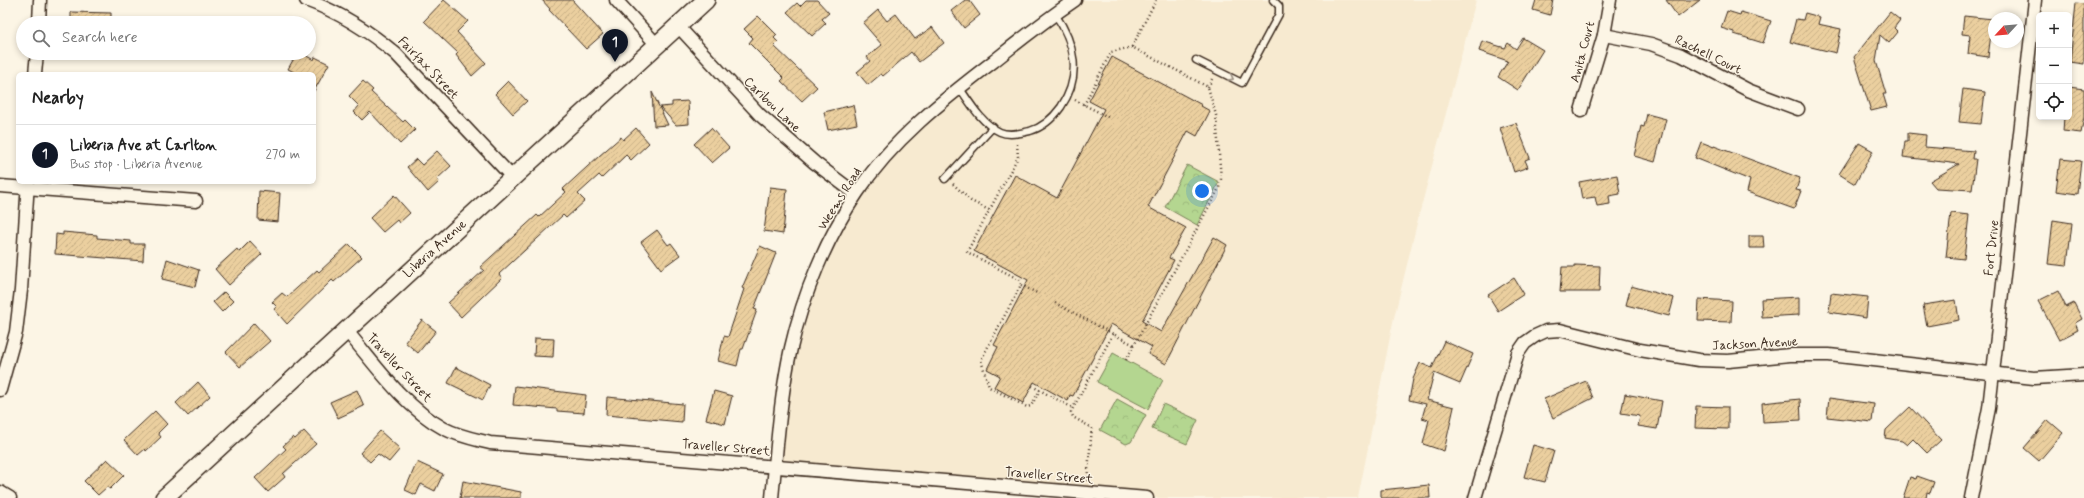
<!DOCTYPE html>
<html lang="en">
<head>
<meta charset="utf-8">
<style>
	body { margin:0; font-family:Mynerve,sans-serif; background:#f2f2f2; color:#222 }
	.controls { position:absolute; right:12px; top:12px; display:grid; overflow:hidden; border-radius:6px; box-shadow:0 2px 6px #0003 }
	.controls button { width:36px; height:36px; display:grid; place-items:center; padding:0; border:0; border-bottom:1px solid #e0e0e0; background:#fff; color:#222; font:20px sans-serif }
	.compass { position:absolute; left:1988px; top:12px; width:36px; height:36px; border-radius:50%; background:#fff; box-shadow:0 2px 6px #0003; rotate:244deg }
	.you { position:absolute; left:1202px; top:191px; width:14px; height:14px; margin:-10px; border:3px solid #fff; border-radius:50%; background:#1a73e8; box-shadow:0 0 0 6px #1a73e833 }
	.badge { display:grid; place-items:center; width:26px; height:26px; border-radius:50%; background:#111827; color:#fff; font-size:13px; font-weight:700 }
	.pin { position:absolute; translate:-50% -33px; filter:drop-shadow(0 1px 2px #0008) }
	.pin::after { content:''; position:absolute; top:21px; width:14px; height:12px; background:inherit; clip-path:polygon(0 0,100% 0,50% 100%) }
	.list { margin:0; padding:0; list-style:none }
	h2 { display:flex; justify-content:space-between; align-items:center; height:52px; margin:0; padding:0 16px; font-size:17px }
	h2 small { font-size:13px; font-weight:400; color:#767676 }
	.list li { display:grid; grid-template-columns:26px 1fr auto; gap:12px; align-items:center; box-sizing:border-box; height:60px; padding:0 16px; border-top:1px solid #e0e0e0 }
	.list b { display:block; font-size:15px; white-space:nowrap }
	.list p { margin:0; font-size:13px; white-space:nowrap; color:#767676 }
	.list em { font-size:13px; font-style:normal; color:#767676 }
	.icon { flex:none; width:22px; height:22px; fill:none; stroke:currentColor; stroke-width:2; stroke-linecap:round; stroke-linejoin:round }
	.map { position:relative; flex:none; width:2084px; height:498px; overflow:hidden }
	.search { position:absolute; background:#fff; box-shadow:0 2px 6px #0003; left:16px; top:16px; width:300px; height:44px; display:flex; align-items:center; gap:10px; box-sizing:border-box; padding:0 14px; border-radius:22px; color:#767676; font-size:15px }
	.panel { position:absolute; background:#fff; box-shadow:0 2px 6px #0003; left:16px; top:72px; width:300px; height:112px; border-radius:6px }
	.map>svg:first-child { display:block }
	.built { fill:#f7ead0 }
	.park { fill:url(#park-crowns); stroke:#788057 }
	.garden { fill:#b4d690; stroke:#788057 }
	.building { fill:url(#building-hatch); stroke:#3b2a1e }
	.lines { fill:none; stroke-linecap:round; stroke-linejoin:round }
	.service-casing { stroke:#3b2a1e; stroke-width:9 }
	.minor-casing { stroke:#3b2a1e; stroke-width:15 }
	.secondary-casing { stroke:#3b2a1e; stroke-width:20 }
	.path { stroke:#3b2a1e; stroke-width:2.5; stroke-dasharray:1 3; stroke-linecap:butt }
	.service { stroke:#fcf5e5; stroke-width:6 }
	.minor { stroke:#fcf5e5; stroke-width:12 }
	.secondary { stroke:#fcf5e5; stroke-width:17 }
	.oneway { stroke:#9c9082 }
	.labels { text-anchor:middle; dominant-baseline:central; stroke-width:3; stroke-linejoin:round; paint-order:stroke }
	.street-label { font-size:13px; fill:#3b2a1e; stroke:#fcf5e5 }
</style>
</head>
<body>
<div class="map">
<svg width="2084" height="498" viewBox="0 0 2084 498">
	<defs>
		<pattern id="park-crowns" width="20" height="18" patternUnits="userSpaceOnUse"><rect width="20" height="18" fill="#b4d690"/><path d="M2 6a3 3 0 1 1 6 0M12 15a3 3 0 1 1 6 0" fill="none" stroke="#9cb87c"/></pattern>
		<pattern id="building-hatch" width="6" height="6" patternUnits="userSpaceOnUse"><rect width="6" height="6" fill="#ebcf9f"/><path d="M-1 1l2-2M0 6l6-6M5 7l2-2" fill="none" stroke="#cab288"/></pattern>
	</defs>
	<rect width="100%" height="100%" fill="#fcf5e5"/>
	<filter id="ink" filterUnits="userSpaceOnUse"><feTurbulence type="fractalNoise" baseFrequency=".025" numOctaves="2"/><feDisplacementMap in="SourceGraphic" scale="8" xChannelSelector="R" yChannelSelector="G"/><feConvolveMatrix kernelMatrix="1 2 1 2 8 2 1 2 1" color-interpolation-filters="sRGB"/></filter>
	<g filter="url(#ink)">
		<!-- built -->
		<polygon class="built" points="1075,0 1476,0 1419,215 1393,322 1358,498 1147,498 775,467 784,379 832,236 892,148"/>
		<!-- park -->
		<g class="park">
			<polygon points="1187,165 1219,182 1197,225 1165,207"/>
			<polygon points="1117,399 1146,415 1131,442 1126,444 1100,430"/>
			<polygon points="1163,404 1198,420 1187,444 1152,429"/>
		</g>
		<!-- garden -->
		<polygon class="garden" points="1113,353 1163,380 1148,409 1097,382"/>
		<!-- building -->
		<g class="building">
			<polygon points="444,0 468,21 457,32 486,63 472,76 456,55 458,53 424,21"/>
			<polygon points="542,0 572,0 603,34 586,49 549,10 550,9"/>
			<polygon points="806,0 817,0 829,13 822,19 826,23 812,36 787,12 797,3 800,6"/>
			<polygon points="965,0 969,0 980,15 964,28 951,11"/>
			<polygon points="1536,0 1553,0 1550,15 1533,10"/>
			<polygon points="1666,0 1700,0 1678,17"/>
			<polygon points="2076,3 2084,4 2084,64 2070,62"/>
			<polygon points="878,10 887,21 896,14 915,39 932,27 944,43 919,62 911,52 883,76 881,74 868,85 857,72 870,61 867,57 882,45 863,23"/>
			<polygon points="1727,11 1740,15 1741,12 1771,21 1763,43 1734,34 1734,32 1721,28"/>
			<polygon points="71,12 111,13 111,23 71,23"/>
			<polygon points="1890,12 1900,20 1894,28 1898,32 1889,43 1880,35 1876,61 1886,94 1883,94 1887,107 1871,111 1854,57"/>
			<polygon points="1805,13 1820,17 1818,24 1841,29 1836,53 1790,42 1796,19 1803,20"/>
			<polygon points="758,16 777,35 774,38 778,42 774,46 817,87 802,101 781,81 784,78 749,43 753,38 744,29"/>
			<polygon points="1964,16 1993,19 1988,57 1968,54 1970,35 1962,34"/>
			<polygon points="1523,38 1543,50 1518,90 1498,77 1508,61 1479,51 1482,41 1505,48 1508,43 1516,49"/>
			<polygon points="297,53 301,53 314,60 315,57 329,64 314,91 314,74 298,74 288,69"/>
			<polygon points="1112,57 1202,105 1201,106 1210,111 1197,136 1188,131 1148,207 1186,228 1169,258 1174,260 1142,321 1161,332 1214,237 1227,245 1166,364 1148,354 1152,347 1111,324 1073,396 1070,395 1068,401 1034,382 1023,403 994,387 1000,376 987,369 998,347 994,345 1028,280 974,251 1015,175 1057,198 1104,109 1089,101"/>
			<polygon points="363,81 373,90 371,92 403,122 405,120 415,130 400,144 370,112 362,120 354,112 359,106 349,96"/>
			<polygon points="508,81 527,101 513,114 495,94"/>
			<polygon points="2069,87 2084,89 2084,117 2081,133 2063,131 2064,117 2069,117"/>
			<polygon points="1963,89 1985,92 1981,124 1959,122"/>
			<polygon points="652,92 668,125 654,126"/>
			<polygon points="688,101 689,124 676,125 660,107 672,106 672,102"/>
			<polygon points="853,105 857,124 828,130 824,112"/>
			<polygon points="1647,114 1666,119 1655,162 1634,156 1641,126 1644,127"/>
			<polygon points="1516,123 1530,158 1525,160 1528,167 1514,172 1500,128"/>
			<polygon points="636,128 649,143 631,160 626,155 602,178 599,175 578,194 585,201 566,218 563,215 499,274 502,278 461,317 448,303 484,270 480,267 537,215 539,217 566,192 563,189 599,156 621,137 623,140"/>
			<polygon points="711,128 729,148 712,163 694,144"/>
			<polygon points="1908,133 1926,135 1925,147 1974,151 1973,159 1976,159 1972,190 1936,188 1930,181 1959,164 1903,157 1905,141 1908,141"/>
			<polygon points="1701,142 1714,147 1714,146 1800,178 1796,190 1801,191 1794,209 1747,192 1750,180 1695,158"/>
			<polygon points="1859,143 1873,151 1855,184 1839,174"/>
			<polygon points="437,151 451,166 437,179 439,182 428,192 407,167 416,159 422,165"/>
			<polygon points="2060,159 2081,161 2077,194 2056,191"/>
			<polygon points="1617,175 1620,194 1609,196 1610,204 1597,206 1595,197 1582,199 1579,182"/>
			<polygon points="770,187 787,189 783,234 764,231"/>
			<polygon points="259,191 280,193 278,222 258,220"/>
			<polygon points="394,195 410,213 399,223 397,220 383,232 370,218"/>
			<polygon points="1951,213 1969,215 1964,259 1946,257"/>
			<polygon points="2053,220 2072,223 2067,266 2048,264"/>
			<polygon points="657,230 668,245 671,243 680,255 661,269 641,242"/>
			<polygon points="63,232 97,235 97,238 131,241 131,244 144,244 143,261 55,254 56,234 63,235"/>
			<polygon points="1749,236 1763,236 1764,248 1749,248"/>
			<polygon points="250,241 262,254 229,285 215,269 237,249 239,252"/>
			<polygon points="349,244 362,257 334,282 332,280 287,324 274,309 277,307 272,302 282,293 287,297 317,270 319,272"/>
			<polygon points="760,246 776,253 754,309 757,310 743,349 741,349 737,366 718,361 724,336 728,337 744,289 742,288"/>
			<polygon points="167,259 199,270 195,287 162,279"/>
			<polygon points="1575,265 1600,266 1599,292 1560,292 1562,267 1575,267"/>
			<polygon points="1514,278 1524,294 1498,311 1488,295"/>
			<polygon points="1631,286 1674,298 1669,316 1626,305"/>
			<polygon points="2058,291 2066,307 2074,303 2082,319 2075,323 2078,330 2059,340 2038,301"/>
			<polygon points="224,292 233,301 222,312 213,302"/>
			<polygon points="1831,293 1868,297 1866,318 1829,312"/>
			<polygon points="1799,297 1799,315 1762,317 1761,299"/>
			<polygon points="1699,299 1732,301 1731,322 1698,321"/>
			<polygon points="1956,300 1959,320 1927,326 1923,305"/>
			<polygon points="422,320 436,331 418,353 405,342"/>
			<polygon points="254,323 270,341 240,367 226,352"/>
			<polygon points="535,338 554,339 553,357 534,356"/>
			<polygon points="1444,341 1473,354 1460,384 1434,373 1427,400 1454,407 1444,451 1423,444 1429,420 1422,418 1426,404 1409,400 1413,379 1420,363 1432,368"/>
			<polygon points="456,367 490,385 483,400 448,383"/>
			<polygon points="1586,381 1593,398 1553,418 1544,399"/>
			<polygon points="198,382 210,396 188,416 176,403"/>
			<polygon points="515,386 586,395 584,413 557,411 557,409 513,405"/>
			<polygon points="357,390 364,406 338,418 330,402"/>
			<polygon points="714,391 732,396 725,424 706,419"/>
			<polygon points="1625,394 1662,401 1657,429 1638,426 1640,416 1621,413"/>
			<polygon points="607,397 683,404 682,422 606,415"/>
			<polygon points="1829,398 1874,404 1872,422 1827,417"/>
			<polygon points="1800,399 1801,420 1763,422 1762,403"/>
			<polygon points="1696,406 1728,407 1728,429 1695,428"/>
			<polygon points="1910,407 1941,440 1927,453 1913,439 1907,445 1902,441 1885,438 1886,430"/>
			<polygon points="155,411 167,424 158,433 161,437 146,451 145,449 138,455 124,440"/>
			<polygon points="2048,420 2063,433 2039,461 2024,448"/>
			<polygon points="304,431 316,444 283,474 285,477 268,492 255,478 286,449 283,446 293,437 295,439"/>
			<polygon points="380,431 400,449 389,462 378,454 370,462 360,453"/>
			<polygon points="1533,445 1554,451 1545,482 1524,477"/>
			<polygon points="107,459 124,475 110,489 107,487 98,495 84,481"/>
			<polygon points="417,462 443,474 435,491 421,484 416,495 405,490"/>
			<polygon points="1917,476 1934,482 1930,493 1927,492 1926,498 1903,498 1910,477 1916,479"/>
			<polygon points="463,481 521,492 521,498 460,498"/>
			<polygon points="1429,485 1430,498 1381,498 1381,490"/>
		</g>
		<g class="lines">
			<!-- service casing -->
			<g class="service-casing">
				<g id="service">
					<polyline points="1196,60 1242,83 1279,14 1279,6 1273,0"/>
					<path d="M959,87c11,16 23,37 41,45 9,4 21,1 30,-1 14,-4 23,-13 31,-24 21,-31 14,-64 -6,-93"/>
					<polyline points="945,179 993,127"/>
				</g>
			</g>
			<!-- minor casing -->
			<g class="minor-casing">
				<g id="minor">
					<path d="M306,0c33,12 63,31 90,54l117,124"/>
					<polyline points="616,0 657,45"/>
					<polyline points="39,23 40,0"/>
					<polyline points="678,26 760,115 815,163 856,194"/>
					<polyline points="1604,35 1651,44 1681,55 1748,90 1798,109"/>
					<polyline points="35,74 37,53"/>
					<polyline points="1581,111 1604,35 1610,0"/>
					<polyline points="0,186 196,201"/>
					<path d="M346,330c29,34 57,76 97,98 15,8 31,11 47,15l657,55"/>
					<polyline points="0,390 16,332 21,290 28,182"/>
					<polyline points="0,492 10,498"/>
					<path d="M772,498c5,-50 8,-101 19,-150 12,-53 35,-109 66,-155 35,-53 86,-93 137,-132 26,-21 53,-42 81,-61"/>
					<polyline points="1475,498 1518,353 1525,343 1535,336 1546,331 1560,330 1640,350 1699,360 1728,361 1790,355 1829,355 2034,378 2084,375"/>
					<polyline points="1971,498 1989,408 2035,0"/>
				</g>
			</g>
			<!-- secondary casing -->
			<g class="secondary-casing">
				<polyline id="secondary" points="164,498 706,0"/>
			</g>
			<!-- path -->
			<g class="path">
				<polyline points="1208,87 1212,79"/>
				<polyline points="1075,100 1110,118"/>
				<polyline points="1084,105 1111,52 1132,47"/>
				<polyline points="1017,144 1018,157 967,252 1020,280 1021,285 981,360 989,387 1027,407 1031,406 1040,390"/>
				<polyline points="953,184 971,201 989,210"/>
				<polyline points="1021,285 1039,294"/>
				<polyline points="1055,303 1134,345"/>
				<polyline points="1126,360 1219,188 1221,179 1216,115 1208,87 1132,47 1156,0"/>
				<polyline points="1032,386 1073,408"/>
				<polyline points="1087,481 1092,428 1073,417 1071,412 1113,334"/>
			</g>
			<!-- service -->
			<use href="#service" class="service"/>
			<!-- minor -->
			<use href="#minor" class="minor"/>
			<!-- secondary -->
			<use href="#secondary" class="secondary"/>
		</g>
		<!-- one-way arrows -->
		<defs><path id="oneway-chevron" d="M-2-3.5L2.5 0L-2 3.5" fill="none" stroke-width="1.6" stroke-linecap="round" stroke-linejoin="round"/></defs>
		<use class="oneway" href="#oneway-chevron" transform="translate(1231 78) rotate(27)"/>
	</g>
	<g class="labels">
		<!-- street labels -->
		<g class="street-label">
			<text transform="translate(1583 52) rotate(-75)">Anita Court</text>
			<text transform="translate(1708 55) rotate(26)">Rachell Court</text>
			<text transform="translate(428 68) rotate(46)">Fairfax Street</text>
			<text transform="translate(772 105) rotate(44)">Caribou Lane</text>
			<text transform="translate(840 199) rotate(-58)">Weems Road</text>
			<text transform="translate(1992 248) rotate(-84)">Fort Drive</text>
			<text transform="translate(435 249) rotate(-42)">Liberia Avenue</text>
			<text transform="translate(1755 344) rotate(-3)">Jackson Avenue</text>
			<text transform="translate(399 368) rotate(47)">Traveller Street</text>
			<text transform="translate(726 448) rotate(5)">Traveller Street</text>
			<text transform="translate(1049 476) rotate(5)">Traveller Street</text>
		</g>
	</g>
</svg>
<div class="controls">
<button>+</button>
<button>−</button>
<button><svg class="icon" aria-label="locate" viewBox="0 0 24 24"><circle cx="12" cy="12" r="6"/><path d="M12 2v4M12 18v4M2 12h4M18 12h4"/></svg></button>
</div>
<svg class="compass" viewBox="-18 -18 36 36"><path d="M0-13l5 13h-10z" fill="#e53935"/><path d="M0 13l5-13h-10z" fill="#767676"/></svg>
<div class="you"></div>
<div class="pin badge" style="left:615px;top:62px">1</div>
<div class="search"><svg class="icon" aria-label="search" viewBox="0 0 24 24"><circle cx="10" cy="10" r="6"/><path d="M15 15l6 6"/></svg>Search here</div>
<section class="panel">
<h2>Nearby<small></small></h2>
<ul class="list">
<li><span class="badge">1</span><div><b>Liberia Ave at Carlton</b><p>Bus stop · Liberia Avenue</p></div><em>270 m</em></li>
</ul>
</section>
</div>
</body>
</html>
